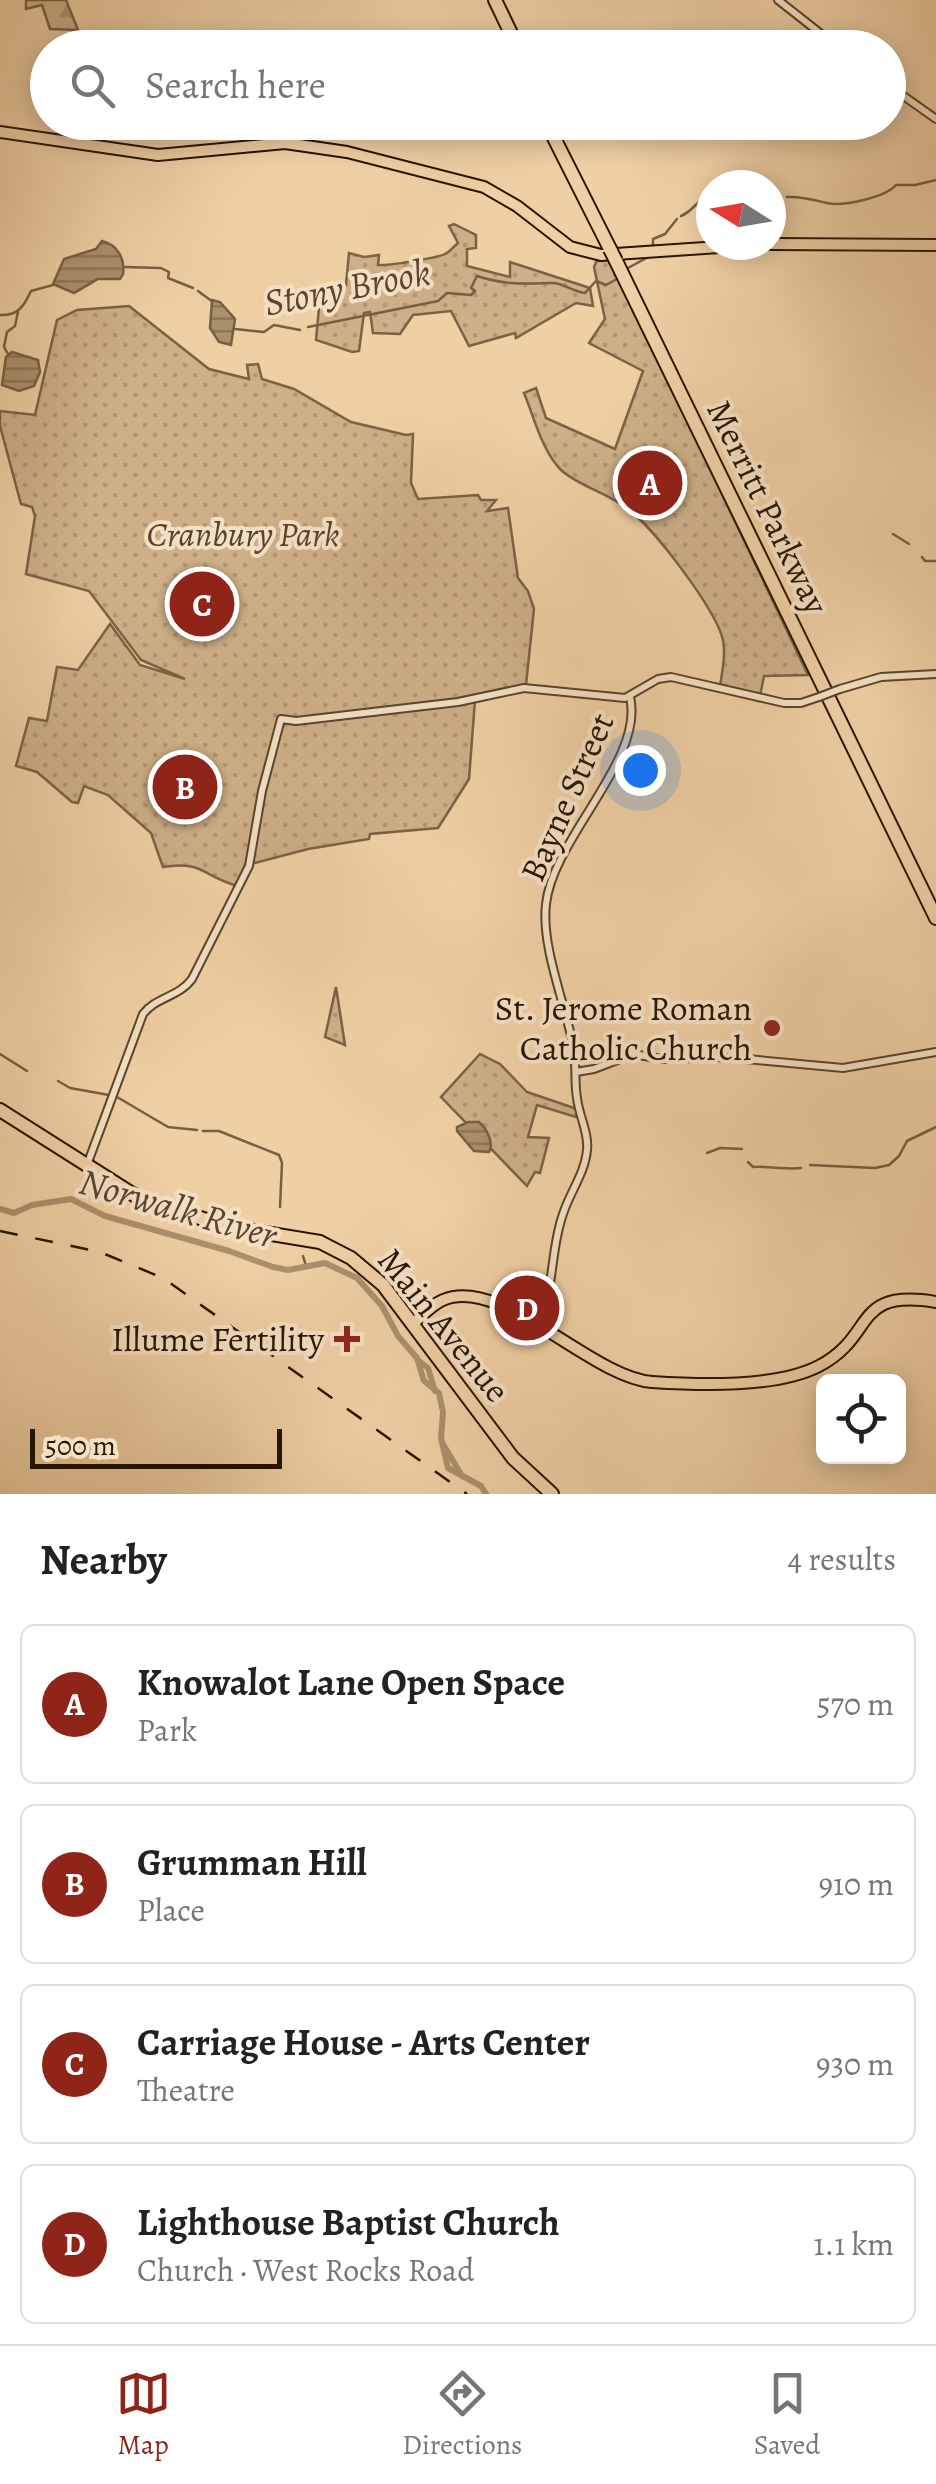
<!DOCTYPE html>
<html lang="en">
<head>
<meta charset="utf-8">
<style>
	body { margin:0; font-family:Alegreya,serif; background:#f6f6f6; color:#222 }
	.controls { position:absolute; right:30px; bottom:30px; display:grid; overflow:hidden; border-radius:15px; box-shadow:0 5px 25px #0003 }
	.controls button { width:90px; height:90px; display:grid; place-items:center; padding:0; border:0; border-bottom:2px solid #e0e0e0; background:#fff; color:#222; font:50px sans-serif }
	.compass { position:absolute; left:696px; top:170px; width:90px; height:90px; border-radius:50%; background:#fff; box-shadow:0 5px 25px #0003; rotate:281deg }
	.scale { position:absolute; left:30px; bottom:25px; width:252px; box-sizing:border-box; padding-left:10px; border:5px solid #281500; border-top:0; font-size:28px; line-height:35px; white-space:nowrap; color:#281500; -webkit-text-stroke:8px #f5e0c4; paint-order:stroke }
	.you { position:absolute; left:640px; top:770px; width:35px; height:35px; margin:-25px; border:8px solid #fff; border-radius:50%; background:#1a73e8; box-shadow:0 0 0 15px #1a73e833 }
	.badge { display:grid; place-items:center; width:65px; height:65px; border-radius:50%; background:#8f2418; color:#fff; font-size:32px; font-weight:700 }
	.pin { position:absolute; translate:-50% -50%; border:5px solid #fff; box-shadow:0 2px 10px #0006 }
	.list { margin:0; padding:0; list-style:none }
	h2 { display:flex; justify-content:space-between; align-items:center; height:130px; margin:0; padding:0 40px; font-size:42px }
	h2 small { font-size:32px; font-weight:400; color:#767676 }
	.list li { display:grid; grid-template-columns:65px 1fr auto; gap:30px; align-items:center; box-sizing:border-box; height:160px; margin:0 20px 20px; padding:0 20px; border:2px solid #e0e0e0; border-radius:15px }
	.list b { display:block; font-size:38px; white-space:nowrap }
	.list p { margin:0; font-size:32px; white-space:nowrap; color:#767676 }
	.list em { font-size:32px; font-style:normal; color:#767676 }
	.icon { flex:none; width:55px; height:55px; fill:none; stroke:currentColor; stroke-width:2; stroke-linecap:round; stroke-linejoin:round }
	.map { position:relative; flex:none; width:936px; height:1494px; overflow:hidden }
	.search { position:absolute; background:#fff; box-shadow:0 5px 25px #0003; left:30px; right:30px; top:30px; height:110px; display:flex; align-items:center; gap:25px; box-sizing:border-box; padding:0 35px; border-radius:55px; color:#767676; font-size:38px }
	.sheet { height:850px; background:#fff }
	nav { display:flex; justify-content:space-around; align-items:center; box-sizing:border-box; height:140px; border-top:2px solid #e0e0e0; background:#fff; font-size:28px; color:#767676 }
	nav a { display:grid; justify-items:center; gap:5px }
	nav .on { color:#8f2418 }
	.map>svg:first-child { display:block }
	.grass { fill:url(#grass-dots); stroke:#7a6244; stroke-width:2.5 }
	.forest { fill:url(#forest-firs); stroke:#7a6244; stroke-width:2.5 }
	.water { fill:url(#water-rules); stroke:#775f41; stroke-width:2.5 }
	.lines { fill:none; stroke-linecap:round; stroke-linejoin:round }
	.stream { stroke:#775f41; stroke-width:2.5 }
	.river { stroke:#ab906c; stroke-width:6 }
	.minor-casing { stroke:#5a4429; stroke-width:10 }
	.major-casing { stroke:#281500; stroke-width:14 }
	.highway-casing { stroke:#281500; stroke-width:16 }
	.minor { stroke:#f5e0c4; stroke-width:6 }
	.major { stroke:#efcfa4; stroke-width:10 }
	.highway { stroke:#efcfa4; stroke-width:12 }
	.rail { stroke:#281500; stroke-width:2.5; stroke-dasharray:18 18; stroke-linecap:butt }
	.minor-bridge-casing { stroke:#5a4429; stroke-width:10; stroke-linecap:butt }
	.highway-bridge-casing { stroke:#281500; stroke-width:16; stroke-linecap:butt }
	.minor-bridge { stroke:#f5e0c4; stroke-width:6 }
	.highway-bridge { stroke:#efcfa4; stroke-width:12 }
	.poi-dot { fill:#8f2418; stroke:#f5e0c4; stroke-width:4 }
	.labels { text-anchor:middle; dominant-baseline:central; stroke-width:8; stroke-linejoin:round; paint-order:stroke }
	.street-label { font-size:35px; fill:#281500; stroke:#f5e0c4 }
	.park-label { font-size:35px; font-style:italic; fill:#5a4329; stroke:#f5e0c4 }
	.poi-label { font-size:35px; fill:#281500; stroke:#f5e0c4; text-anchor:end }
	.water-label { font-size:38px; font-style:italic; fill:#5c462b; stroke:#f5e0c4 }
</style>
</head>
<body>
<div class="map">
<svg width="936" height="1494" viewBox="0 0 936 1494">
	<defs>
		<pattern id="grass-dots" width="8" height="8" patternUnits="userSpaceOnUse" patternTransform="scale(2.5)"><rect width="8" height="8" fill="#cdaf88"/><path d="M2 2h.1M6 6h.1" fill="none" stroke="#b09674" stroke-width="1.8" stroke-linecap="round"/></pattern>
		<pattern id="forest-firs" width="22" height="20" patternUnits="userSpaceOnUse" patternTransform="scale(2.5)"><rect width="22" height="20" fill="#cdaf88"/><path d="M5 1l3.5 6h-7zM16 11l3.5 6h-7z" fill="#b09674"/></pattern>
		<pattern id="water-rules" width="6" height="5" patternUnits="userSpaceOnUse" patternTransform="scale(2.5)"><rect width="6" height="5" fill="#ab906c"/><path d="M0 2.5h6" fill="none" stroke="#8b7456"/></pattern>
	</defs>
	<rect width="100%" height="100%" fill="#efcfa4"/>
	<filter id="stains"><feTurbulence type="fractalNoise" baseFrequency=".002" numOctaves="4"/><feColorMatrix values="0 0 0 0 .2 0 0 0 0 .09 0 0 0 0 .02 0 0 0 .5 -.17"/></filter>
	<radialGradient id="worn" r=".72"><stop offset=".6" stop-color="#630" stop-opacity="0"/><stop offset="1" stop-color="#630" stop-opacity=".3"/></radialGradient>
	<!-- grass -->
	<g class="grass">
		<path d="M454,224l22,11v13l-9,1v17l43,11v-15l80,26 3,18 -17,-3 -60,35 -1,-5 -46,13 -18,-35 -38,4 -13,19 -27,-1 -3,-21 -6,1 -5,38 -7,1 -36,-12 5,-54 25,-1 3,-32 15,4 15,-2 -1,10c8,1 60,-7 67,-11 5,-2 8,-7 13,-11l-9,-17z"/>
		<path d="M609,256l199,419 -44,1 -5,25 -39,-14c2,-16 6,-31 3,-47 -7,-30 -69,-112 -95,-131 -20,-16 -48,-22 -67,-39 -19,-19 -27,-53 -37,-77l12,-5 10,30 69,31 28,-78 -54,-28 16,-24 -11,-52 2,-5z"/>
		<path d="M129,306l80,63 40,10 -2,-14 11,-1 4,15 32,10 57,33 55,13 7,-1 -2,49 7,16 60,-4 3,5h15l-9,11 21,-3 10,70 10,13 6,18 -8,76 -64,14 -138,18 151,-17 -6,79 -31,49 -68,6 -1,5 -61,10 -53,14 -6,-3 -11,26c-34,-9 -36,-26 -75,-19l-12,-34 -43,-38 -24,-9 -6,17 -6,-1 -35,-30 -21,-6 13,-48 18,3 10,-54 21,3 32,-46 30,41 45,14 -44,-19 -52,-69 -63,-17 9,-58 -3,-9 -11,-3 -21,-78v-15l35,4 22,-95 20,-10z"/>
		<polygon points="336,987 345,1045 325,1037"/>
		<polygon points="480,1054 500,1064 527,1092 577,1109 579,1118 537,1105 528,1137 549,1138 540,1173 535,1172 527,1186 441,1097"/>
	</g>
	<!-- forest -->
	<polygon class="forest" points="26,0 66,0 78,30 50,29 42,5 26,9"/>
	<!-- water -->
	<g class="water">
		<path d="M102,241c16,4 23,18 21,33l-3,5h-22l-24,14 -21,-9 11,-25 32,-10z"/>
		<polygon points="212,300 220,302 235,319 231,345 219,342 210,328"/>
		<polygon points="12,352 38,360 40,372 34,386 19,391 2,385 6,357"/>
		<path d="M468,1122h11c8,7 15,21 10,30l-15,-1 -17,-20v-4z"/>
	</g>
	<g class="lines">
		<!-- stream -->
		<g class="stream">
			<path d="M787,197c15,-1 26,3 40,6 16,4 59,-6 69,-18h19l21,-5"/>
			<path d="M681,216c13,-5 16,-18 30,-19"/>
			<polyline points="653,247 653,239 665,234 677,219"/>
			<polyline points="124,267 161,268 169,272 168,278 193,288"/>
			<polyline points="628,268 652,255"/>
			<polyline points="198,291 213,302"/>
			<path d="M0,315c18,1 24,-9 31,-24l22,-6"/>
			<path d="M308,327l130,-26 9,-8 24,2 4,-4 -4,-3 6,-12c27,9 48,8 76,7 10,0 21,9 32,10l11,-12 10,4 11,-6"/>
			<polyline points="235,329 264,332 274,325 300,330"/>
			<polyline points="8,354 4,347 7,332 15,326 18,312"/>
			<polyline points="893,534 909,544"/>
			<polyline points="922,557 925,561 936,561"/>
			<polyline points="0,1054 27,1071"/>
			<polyline points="58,1081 70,1088 109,1095"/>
			<polyline points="117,1097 168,1127 197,1130"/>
			<polyline points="203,1131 219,1131 279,1155 282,1163 280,1207"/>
			<polyline points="707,1153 720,1148 742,1149"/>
			<path d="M748,1162l5,5c17,-1 32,3 48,1"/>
			<polyline points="810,1165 875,1168 889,1165 899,1156 907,1141 936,1127"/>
			<polyline points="303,1256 306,1266"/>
		</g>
		<!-- river -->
		<g class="river">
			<polyline points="0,1209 14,1213 32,1205 71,1199 105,1216 229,1251 273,1267 288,1270 325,1263 357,1278 382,1306 398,1336 417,1358 424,1381 439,1393 443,1412 441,1438 448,1468 481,1486 486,1494"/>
			<polyline points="419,1361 428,1368 435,1391"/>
			<polyline points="443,1444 462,1476"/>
		</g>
		<!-- minor casing -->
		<g class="minor-casing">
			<g id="minor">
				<polyline points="778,0 839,48"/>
				<polyline points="888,85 936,119"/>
				<polyline points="840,689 881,677 936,674"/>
				<polyline points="576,1072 594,1069 633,1054 662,1059 725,1057 843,1068 936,1052"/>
				<path d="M87,1165l56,-151c13,-17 36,-17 49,-35l57,-113 13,-75 19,-72 15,2 162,-19 66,-14 101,10 33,-19 13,-2 113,26h17l18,-6"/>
				<path d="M538,1324c17,-35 12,-74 25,-110 7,-22 22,-41 24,-64 2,-17 -8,-34 -10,-52 -3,-17 0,-35 -4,-53 -8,-42 -32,-99 -27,-141 7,-66 99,-145 84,-207"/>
			</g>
		</g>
		<!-- major casing -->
		<g class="major-casing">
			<g id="major">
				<polyline points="0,132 158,155 285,143 347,152 484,187 517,206 570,247 601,255 749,245"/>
				<polyline points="771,244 936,245"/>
				<path d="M413,1324c9,-9 19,-19 30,-24 58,-25 147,77 209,82 48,3 124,6 167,-16 58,-30 32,-78 117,-64"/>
			</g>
		</g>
		<!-- highway casing -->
		<g class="highway-casing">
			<g id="highway">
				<polyline points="495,0 518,48"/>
				<polyline points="546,122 610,249"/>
				<polyline points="616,261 936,918"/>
				<polyline points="0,1110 142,1200 229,1227 320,1242 351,1258 383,1285 513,1458 552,1494"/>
			</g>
		</g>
		<!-- minor -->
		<use href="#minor" class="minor"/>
		<!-- major -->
		<use href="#major" class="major"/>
		<!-- highway -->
		<use href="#highway" class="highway"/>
		<!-- rail -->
		<polyline class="rail" points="0,1231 100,1252 163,1278 467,1494"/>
		<!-- minor-bridge casing -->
		<g class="minor-bridge-casing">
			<polyline id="minor-bridge" points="819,697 840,689"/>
		</g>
		<!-- highway-bridge casing -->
		<g class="highway-bridge-casing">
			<polyline id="highway-bridge" points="610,249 616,261"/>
		</g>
		<!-- minor-bridge -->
		<use href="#minor-bridge" class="minor-bridge"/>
		<!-- highway-bridge -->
		<use href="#highway-bridge" class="highway-bridge"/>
	</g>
	<!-- markers -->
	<g class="poi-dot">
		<circle cx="772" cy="1028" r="10"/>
		<path d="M342 1324h10v10h10v10h-10v10h-10v-10h-10v-10h10z"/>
	</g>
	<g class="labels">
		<!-- street labels -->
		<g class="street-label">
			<text transform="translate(768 507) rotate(64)">Merritt Parkway</text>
			<text transform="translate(567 797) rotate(-66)">Bayne Street</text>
			<text transform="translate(444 1325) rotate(51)">Main Avenue</text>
		</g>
		<!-- park labels -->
		<g class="park-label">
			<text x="243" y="534">Cranbury Park</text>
		</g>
		<!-- poi labels -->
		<g class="poi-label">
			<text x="752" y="1008">St. Jerome Roman<tspan x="752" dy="40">Catholic Church</tspan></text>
			<text x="324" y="1339">Illume Fertility</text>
		</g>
		<!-- water labels -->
		<g class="water-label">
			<text transform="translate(347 287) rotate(-11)">Stony Brook</text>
			<text transform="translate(178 1208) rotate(16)">Norwalk River</text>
		</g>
	</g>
	<rect width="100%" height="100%" filter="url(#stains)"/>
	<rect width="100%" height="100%" fill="url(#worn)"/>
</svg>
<div class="controls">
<button><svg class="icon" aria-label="locate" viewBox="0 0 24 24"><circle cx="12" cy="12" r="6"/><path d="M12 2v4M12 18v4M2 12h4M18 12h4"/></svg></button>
</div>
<svg class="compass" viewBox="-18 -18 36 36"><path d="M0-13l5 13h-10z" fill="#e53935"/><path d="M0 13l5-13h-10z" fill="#767676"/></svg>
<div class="scale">500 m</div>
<div class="you"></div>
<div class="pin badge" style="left:650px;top:483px">A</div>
<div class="pin badge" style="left:185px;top:787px">B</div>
<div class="pin badge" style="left:202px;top:604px">C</div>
<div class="pin badge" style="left:527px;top:1308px">D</div>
<div class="search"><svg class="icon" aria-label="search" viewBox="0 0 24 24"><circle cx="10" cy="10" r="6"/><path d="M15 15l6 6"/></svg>Search here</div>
</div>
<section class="sheet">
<h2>Nearby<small>4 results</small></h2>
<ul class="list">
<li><span class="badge">A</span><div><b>Knowalot Lane Open Space</b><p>Park</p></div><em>570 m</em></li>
<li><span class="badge">B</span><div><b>Grumman Hill</b><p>Place</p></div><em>910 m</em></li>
<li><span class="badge">C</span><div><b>Carriage House - Arts Center</b><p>Theatre</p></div><em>930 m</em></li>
<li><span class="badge">D</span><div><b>Lighthouse Baptist Church</b><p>Church · West Rocks Road</p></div><em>1.1 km</em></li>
</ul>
</section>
<nav>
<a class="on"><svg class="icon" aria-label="map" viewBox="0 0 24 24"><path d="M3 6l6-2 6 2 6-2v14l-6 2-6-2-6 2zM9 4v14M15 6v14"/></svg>Map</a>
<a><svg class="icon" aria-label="directions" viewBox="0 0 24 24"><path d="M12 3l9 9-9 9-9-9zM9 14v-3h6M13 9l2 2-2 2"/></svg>Directions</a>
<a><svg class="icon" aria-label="saved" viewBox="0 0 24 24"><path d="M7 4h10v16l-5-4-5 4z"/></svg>Saved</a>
</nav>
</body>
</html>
